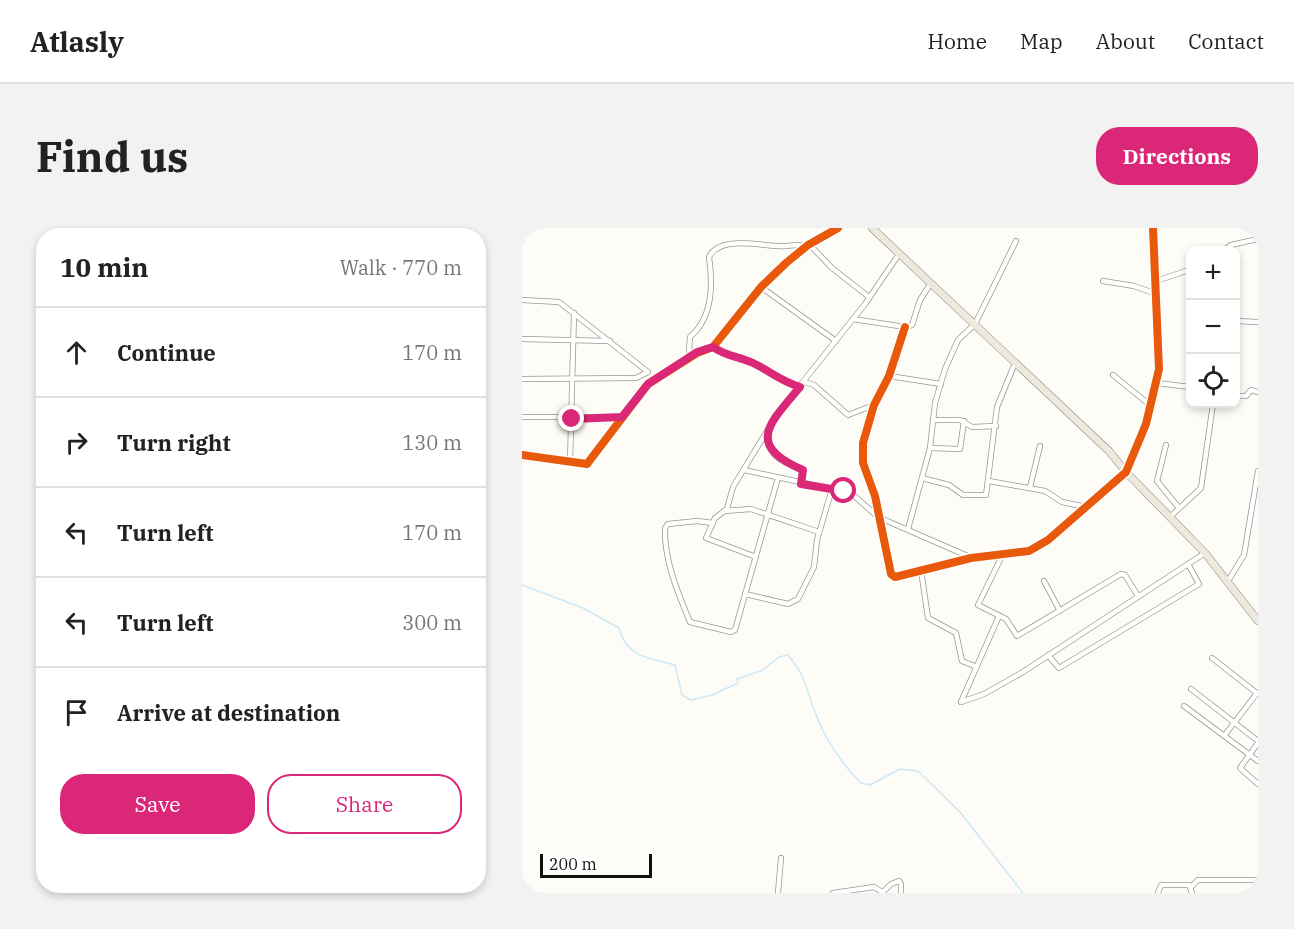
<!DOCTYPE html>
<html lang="en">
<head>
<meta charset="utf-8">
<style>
	body { margin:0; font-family:"IBM Plex Serif",serif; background:#f2f2f2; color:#222 }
	.controls { position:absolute; right:18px; top:18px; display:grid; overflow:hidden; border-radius:12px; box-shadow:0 3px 9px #0003 }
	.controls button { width:54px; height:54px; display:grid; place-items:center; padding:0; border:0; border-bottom:2px solid #e0e0e0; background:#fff; color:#222; font:30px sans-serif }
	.scale { position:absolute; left:18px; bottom:15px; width:112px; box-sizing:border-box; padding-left:6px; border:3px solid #111; border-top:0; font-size:16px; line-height:21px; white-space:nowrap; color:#111; -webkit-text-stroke:4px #fff; paint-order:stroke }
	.stop { position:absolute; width:18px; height:18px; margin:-14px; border:4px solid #db2777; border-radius:50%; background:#fff }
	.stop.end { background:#db2777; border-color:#fff; box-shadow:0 2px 6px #0008 }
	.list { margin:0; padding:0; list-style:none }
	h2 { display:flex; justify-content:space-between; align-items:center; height:78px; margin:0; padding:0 24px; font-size:26px }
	h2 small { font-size:20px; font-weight:400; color:#767676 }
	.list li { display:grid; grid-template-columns:39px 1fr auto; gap:18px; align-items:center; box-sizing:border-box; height:90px; padding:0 24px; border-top:2px solid #e0e0e0 }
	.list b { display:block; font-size:22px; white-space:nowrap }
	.list em { font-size:20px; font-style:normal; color:#767676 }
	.actions { display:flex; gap:12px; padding:18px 24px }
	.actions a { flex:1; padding:14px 0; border:2px solid #db2777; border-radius:24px; text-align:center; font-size:21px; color:#db2777 }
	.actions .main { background:#db2777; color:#fff }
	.icon { flex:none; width:33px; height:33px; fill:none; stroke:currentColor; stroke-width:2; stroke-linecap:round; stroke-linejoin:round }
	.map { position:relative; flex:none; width:736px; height:665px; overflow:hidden; border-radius:24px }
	header { display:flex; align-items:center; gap:36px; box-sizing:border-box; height:84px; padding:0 30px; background:#fff; border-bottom:2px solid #e0e0e0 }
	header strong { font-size:28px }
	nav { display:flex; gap:33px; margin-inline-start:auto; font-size:21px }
	.intro { display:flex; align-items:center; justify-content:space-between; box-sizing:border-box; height:144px; padding:0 36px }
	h1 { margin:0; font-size:42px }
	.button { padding:15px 27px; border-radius:24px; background:#db2777; color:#fff; font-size:21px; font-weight:700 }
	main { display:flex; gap:36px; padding:0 36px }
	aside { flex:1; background:#fff; border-radius:24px; box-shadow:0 3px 9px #0003 }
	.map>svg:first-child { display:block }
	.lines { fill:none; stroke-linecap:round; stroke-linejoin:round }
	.stream { stroke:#cde8f7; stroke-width:1.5 }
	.minor-casing { stroke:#979795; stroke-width:6 }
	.primary-casing { stroke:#858482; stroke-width:8 }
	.minor { stroke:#fffffe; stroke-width:4.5 }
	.primary { stroke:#ede9dc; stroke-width:7 }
	.cycleway-casing { stroke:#fff; stroke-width:11 }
	.cycleway { stroke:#e8590c; stroke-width:8 }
	.route { stroke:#db2777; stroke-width:8 }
</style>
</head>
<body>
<header>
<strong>Atlasly</strong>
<nav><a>Home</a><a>Map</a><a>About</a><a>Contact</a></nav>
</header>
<div class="intro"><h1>Find us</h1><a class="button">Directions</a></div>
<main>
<aside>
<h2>10 min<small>Walk · 770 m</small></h2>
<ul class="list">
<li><svg class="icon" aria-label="ahead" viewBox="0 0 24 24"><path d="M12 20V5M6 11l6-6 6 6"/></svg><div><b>Continue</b></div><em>170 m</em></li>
<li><svg class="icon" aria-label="right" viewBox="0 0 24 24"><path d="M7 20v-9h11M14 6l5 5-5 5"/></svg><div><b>Turn right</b></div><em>130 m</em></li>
<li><svg class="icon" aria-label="left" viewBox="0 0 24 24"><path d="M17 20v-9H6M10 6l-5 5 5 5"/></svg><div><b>Turn left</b></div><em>170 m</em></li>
<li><svg class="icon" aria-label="left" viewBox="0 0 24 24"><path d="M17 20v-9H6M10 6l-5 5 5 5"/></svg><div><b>Turn left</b></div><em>300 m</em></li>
<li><svg class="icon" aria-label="arrive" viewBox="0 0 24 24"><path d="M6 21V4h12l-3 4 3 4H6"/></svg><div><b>Arrive at destination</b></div></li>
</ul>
<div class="actions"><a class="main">Save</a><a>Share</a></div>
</aside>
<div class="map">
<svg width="736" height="665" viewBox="0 0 736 665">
	<rect width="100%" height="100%" fill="#fdfcf7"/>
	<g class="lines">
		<!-- stream -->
		<path class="stream" d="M0,357l61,23 36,20c7,29 30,30 56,37l7,30 9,5 21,-5 26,-12 -1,-4 26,-9 16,-13 9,-2c15,18 17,27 24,49 10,30 28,58 49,79l9,2 30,-16 18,2 42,41 63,81"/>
		<!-- minor casing -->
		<g class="minor-casing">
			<g id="minor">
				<polyline points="287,16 310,40 347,69"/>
				<polyline points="702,22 709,17 736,11"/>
				<polyline points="581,53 612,58 635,66"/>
				<polyline points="634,53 667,42 668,40"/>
				<polyline points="239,59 314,113"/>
				<polyline points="0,72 37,74 126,144 114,150 0,151"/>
				<polyline points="331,91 383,99 390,97 398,72 409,55"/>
				<polyline points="714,93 736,94"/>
				<polyline points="383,99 367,148 352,177 341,215 341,235 353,268 369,346 373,349 449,330 507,323 526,312 604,244 624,196 637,141 631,0"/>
				<polyline points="0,111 88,113"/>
				<path d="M191,119c14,10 26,9 40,16 19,9 25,17 47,24"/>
				<path d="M175,125l-8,-2 1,-14c23,-19 23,-53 19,-80 11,-22 50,-11 70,-11 10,1 19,-3 28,0"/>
				<polyline points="591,147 628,177"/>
				<polyline points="367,148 419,156"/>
				<polyline points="282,154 292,157 326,187 352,177"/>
				<polyline points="635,155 668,159"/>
				<polyline points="714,168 724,168 729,162 736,164"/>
				<polyline points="0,189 100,189"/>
				<polyline points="411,192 438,192 450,199 474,198"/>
				<path d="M247,200c-3,29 10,32 34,42l-3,14"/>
				<polyline points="644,217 635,253 657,280"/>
				<polyline points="408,220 438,221 442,193"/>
				<polyline points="0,227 65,236 126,156 175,125 191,119 239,59 264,35 286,17 316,0"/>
				<polyline points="48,235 52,85"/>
				<polyline points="222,242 329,265 356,289 448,329"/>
				<polyline points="400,250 427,257 441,267 464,267 475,179 493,135"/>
				<polyline points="467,253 523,263 540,274 564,279"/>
				<polyline points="508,259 518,218"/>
				<polyline points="202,283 229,281 297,304"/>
				<polyline points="649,288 679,260 691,176"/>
				<path d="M191,295l-16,-2 -29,3 -3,4c-1,32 13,65 25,94l41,10 4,-2 43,-152"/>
				<polyline points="386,301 408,220 413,175 423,141 436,112 453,96 494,13"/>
				<polyline points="480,328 456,377 484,391 495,408 599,346 603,347 616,368"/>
				<polyline points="234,329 184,310 193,290 205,281 211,259 256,185 343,76 377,26"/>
				<polyline points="399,342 406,390 434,405 440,433 455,439"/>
				<polyline points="522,353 538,383"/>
				<polyline points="706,353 722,327 736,243"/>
				<polyline points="223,366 266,376 276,371 292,339 295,312 310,261"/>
				<polyline points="526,427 537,440 677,356 666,336"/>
				<polyline points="690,430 736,466"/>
				<polyline points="669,461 736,513"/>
				<polyline points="439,474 462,466 501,444 683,325"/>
				<polyline points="439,474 477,388"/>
				<polyline points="662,478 736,533"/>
				<polyline points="702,508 735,465"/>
				<polyline points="736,515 718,540 736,556"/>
				<polyline points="669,659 676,652 736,652"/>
				<polyline points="256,665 259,630"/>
				<polyline points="311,665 352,659 360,664"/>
				<polyline points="360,665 369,656 377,653 379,656 379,665"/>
				<polyline points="636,665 639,657 667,657 670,665"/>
			</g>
		</g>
		<!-- primary casing -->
		<g class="primary-casing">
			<polyline id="primary" points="350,0 587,223 604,244 683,325 736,393"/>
		</g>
		<!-- minor -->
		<use href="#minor" class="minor"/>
		<!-- primary -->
		<use href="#primary" class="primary"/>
		<!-- cycleway casing -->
		<g class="cycleway-casing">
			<g id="cycleway">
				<polyline points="383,99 367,148 352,177 341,215 341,235 353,268 369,346 373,349 449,330 507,323 526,312 604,244 624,196 637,141 631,0"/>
				<polyline points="0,227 65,236 126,156 175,125 191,119 239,59 264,35 286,17 316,0"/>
			</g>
		</g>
		<!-- cycleway -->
		<use href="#cycleway" class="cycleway"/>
	</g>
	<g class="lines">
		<!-- route -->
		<path class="route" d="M50,191l50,-2 26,-33 49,-32 16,-5c14,10 26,9 40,16 19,9 25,17 47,24 -31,37 -55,58 3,83l-2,14 43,7"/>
	</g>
</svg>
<div class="controls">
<button>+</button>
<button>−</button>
<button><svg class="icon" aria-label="locate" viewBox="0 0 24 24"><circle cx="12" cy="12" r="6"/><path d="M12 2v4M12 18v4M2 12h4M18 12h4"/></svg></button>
</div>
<div class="scale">200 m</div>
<div class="stop" style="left:322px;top:263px"></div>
<div class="stop end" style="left:50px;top:191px"></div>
</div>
</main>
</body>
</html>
